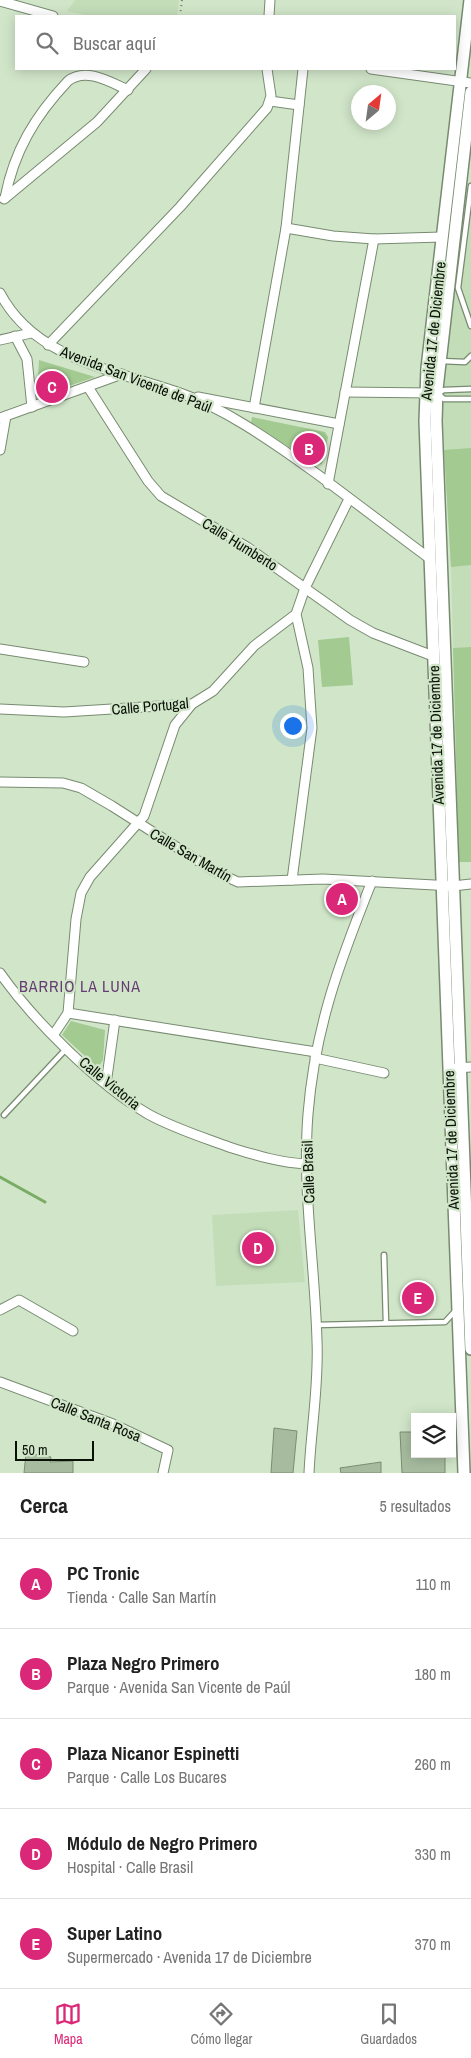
<!DOCTYPE html>
<html lang="es">
<head>
<meta charset="utf-8">
<style>
	body { margin:0; font-family:"Archivo Narrow",sans-serif; background:#f2f2f2; color:#222 }
	.controls { position:absolute; right:15px; bottom:15px; display:grid; overflow:hidden; border-radius:0px; box-shadow:0 2px 12px #0003 }
	.controls button { width:45px; height:45px; display:grid; place-items:center; padding:0; border:0; border-bottom:1px solid #e0e0e0; background:#fff; color:#222; font:25px sans-serif }
	.compass { position:absolute; left:351px; top:85px; width:45px; height:45px; border-radius:50%; background:#fff; box-shadow:0 2px 12px #0003; rotate:29deg }
	.scale { position:absolute; left:15px; bottom:12px; width:79px; box-sizing:border-box; padding-left:5px; border:2px solid #091006; border-top:0; font-size:14px; line-height:18px; white-space:nowrap; color:#091006; -webkit-text-stroke:4px #d1e6c9; paint-order:stroke }
	.you { position:absolute; left:292px; top:725px; width:18px; height:18px; margin:-12px; border:4px solid #fff; border-radius:50%; background:#1a73e8; box-shadow:0 0 0 8px #1a73e833 }
	.badge { display:grid; place-items:center; width:32px; height:32px; border-radius:50%; background:#db2777; color:#fff; font-size:16px; font-weight:700 }
	.pin { position:absolute; translate:-50% -50%; border:2px solid #fff; box-shadow:0 1px 5px #0006 }
	.list { margin:0; padding:0; list-style:none }
	h2 { display:flex; justify-content:space-between; align-items:center; height:65px; margin:0; padding:0 20px; font-size:21px }
	h2 small { font-size:16px; font-weight:400; color:#767676 }
	.list li { display:grid; grid-template-columns:32px 1fr auto; gap:15px; align-items:center; box-sizing:border-box; height:90px; padding:0 20px; border-top:1px solid #e0e0e0 }
	.list b { display:block; font-size:19px; white-space:nowrap }
	.list p { margin:0; font-size:16px; white-space:nowrap; color:#767676 }
	.list em { font-size:16px; font-style:normal; color:#767676 }
	.icon { flex:none; width:28px; height:28px; fill:none; stroke:currentColor; stroke-width:2; stroke-linecap:round; stroke-linejoin:round }
	.map { position:relative; flex:none; width:471px; height:1473px; overflow:hidden }
	.search { position:absolute; background:#fff; box-shadow:0 2px 12px #0003; left:15px; right:15px; top:15px; height:55px; display:flex; align-items:center; gap:12px; box-sizing:border-box; padding:0 18px; border-radius:0px; color:#767676; font-size:19px }
	.sheet { height:515px; background:#fff }
	nav { display:flex; justify-content:space-around; align-items:center; box-sizing:border-box; height:70px; border-top:1px solid #e0e0e0; background:#fff; font-size:14px; color:#767676 }
	nav a { display:grid; justify-items:center; gap:2px }
	nav .on { color:#db2777 }
	.map>svg:first-child { display:block }
	.built { fill:#c3ddb9 }
	.green { fill:#a2ca91 }
	.lines { fill:none; stroke-linecap:round; stroke-linejoin:round }
	.stream { stroke:#7aac65; stroke-width:3 }
	.building { fill:#a7bc9f; stroke:#7a8d72 }
	.lane-casing { stroke:#788b71; stroke-width:7 }
	.street-casing { stroke:#788b71; stroke-width:11 }
	.secondary-casing { stroke:#788b71; stroke-width:14 }
	.path { stroke:#6d7b67; stroke-width:2; stroke-dasharray:1 4; stroke-linecap:butt }
	.lane { stroke:#fff; stroke-width:4.5 }
	.street { stroke:#fff; stroke-width:9 }
	.secondary { stroke:#fff; stroke-width:11 }
	.labels { text-anchor:middle; dominant-baseline:central; stroke-width:4.5; stroke-linejoin:round; paint-order:stroke }
	.street-label { font-size:15px; fill:#091006; stroke:#d1e6c9 }
	.neighbourhood-label { font-size:16px; letter-spacing:1px; fill:#653c73; stroke:#d1e6c9 }
</style>
</head>
<body>
<div class="map">
<svg width="471" height="1473" viewBox="0 0 471 1473">
	<rect width="100%" height="100%" fill="#d1e6c9"/>
	<!-- built -->
	<g class="built">
		<polygon points="75,0 179,0 177,16 90,16 67,11"/>
		<polygon points="460,218 471,219 471,862 459,862 451,567 442,411 442,387"/>
		<polygon points="298,1210 305,1282 216,1286 212,1215"/>
	</g>
	<!-- green -->
	<g class="green">
		<polygon points="39,360 95,377 37,397"/>
		<polygon points="252,417 325,432 328,437 322,464 317,465 251,423"/>
		<polygon points="471,448 471,565 451,567 444,450"/>
		<polygon points="349,637 353,685 322,687 318,640"/>
		<polygon points="471,647 471,862 459,862 453,648"/>
		<polygon points="71,1021 105,1030 103,1060 98,1068 62,1035"/>
	</g>
	<g class="lines">
		<!-- stream -->
		<polyline class="stream" points="0,1177 45,1202"/>
	</g>
	<!-- building -->
	<g class="building">
		<polygon points="274,1428 297,1431 293,1473 271,1473"/>
		<polygon points="400,1432 415,1432 415,1454 445,1454 445,1473 402,1473"/>
		<polygon points="26,1453 51,1457 50,1462 73,1461 73,1473 24,1473"/>
		<polygon points="381,1462 381,1473 341,1473 340,1468"/>
	</g>
	<g class="lines">
		<!-- lane casing -->
		<g class="lane-casing">
			<g id="lane">
				<polyline points="471,186 458,288 471,326"/>
				<polyline points="440,361 465,362 471,356"/>
				<polyline points="471,389 444,390 437,393 444,399 471,399"/>
				<polyline points="4,1115 66,1049"/>
				<polyline points="384,1255 386,1323"/>
				<polyline points="316,1325 445,1322 457,1309"/>
			</g>
		</g>
		<!-- street casing -->
		<g class="street-casing">
			<g id="street">
				<polyline points="0,1 53,16"/>
				<polyline points="269,16 270,0"/>
				<polyline points="371,69 471,83"/>
				<polyline points="270,101 299,105"/>
				<path d="M5,198c9,-47 30,-82 63,-117 18,-14 42,1 60,9"/>
				<polyline points="4,199 97,122 146,69"/>
				<polyline points="286,228 333,236 374,239 442,237"/>
				<path d="M0,293c35,67 116,77 180,100 23,8 44,19 65,32 63,39 124,89 184,133"/>
				<polyline points="15,336 27,359 32,407"/>
				<polyline points="0,340 31,333"/>
				<polyline points="48,345 180,207 267,108 271,96 267,69"/>
				<polyline points="88,387 148,481 161,496 247,547 350,620 373,633 433,656"/>
				<polyline points="345,392 432,393"/>
				<polyline points="198,397 339,424"/>
				<polyline points="254,408 286,228 303,69"/>
				<polyline points="0,418 122,374"/>
				<polyline points="0,450 6,416"/>
				<polyline points="328,484 374,239"/>
				<polyline points="0,649 84,662"/>
				<polyline points="0,709 64,712 192,704 213,691 254,646 296,614"/>
				<polyline points="0,782 63,783 81,788 112,806 214,871 238,882 323,879 453,886 471,884"/>
				<polyline points="292,880 312,728 308,668 296,614 305,588 349,499"/>
				<path d="M0,973c34,48 97,111 148,141 25,14 54,23 81,33 26,8 51,16 78,17"/>
				<polyline points="68,1013 316,1052"/>
				<polyline points="54,1034 68,1013 76,919 81,893 90,877 144,816 175,725 192,704"/>
				<polyline points="315,1058 384,1073"/>
				<polyline points="456,1068 471,1067"/>
				<polyline points="106,1084 115,1020"/>
				<polyline points="0,1310 19,1300 73,1331"/>
				<polyline points="0,1382 113,1424 168,1450 163,1473"/>
				<path d="M309,1473c2,-44 10,-88 8,-132 -2,-76 -15,-152 -9,-227 7,-87 32,-153 64,-233"/>
			</g>
		</g>
		<!-- secondary casing -->
		<g class="secondary-casing">
			<g id="secondary">
				<polyline points="471,92 437,389 436,421 471,1349"/>
				<polyline points="464,1473 425,421 427,368 470,0"/>
			</g>
		</g>
		<!-- path -->
		<polyline class="path" points="180,16 182,0"/>
		<!-- lane -->
		<use href="#lane" class="lane"/>
		<!-- street -->
		<use href="#street" class="street"/>
		<!-- secondary -->
		<use href="#secondary" class="secondary"/>
	</g>
	<g class="labels">
		<!-- street labels -->
		<g class="street-label">
			<text transform="translate(433 331) rotate(-84)">Avenida 17 de Diciembre</text>
			<text transform="translate(136 379) rotate(21)">Avenida San Vicente de Paúl</text>
			<text transform="translate(240 544) rotate(32)">Calle Humberto</text>
			<text transform="translate(150 706) rotate(-5)">Calle Portugal</text>
			<text transform="translate(436 735) rotate(-92)">Avenida 17 de Diciembre</text>
			<text transform="translate(191 855) rotate(30)">Calle San Martín</text>
			<text transform="translate(110 1083) rotate(39)">Calle Victoria</text>
			<text transform="translate(451 1140) rotate(-92)">Avenida 17 de Diciembre</text>
			<text transform="translate(308 1172) rotate(-92)">Calle Brasil</text>
			<text transform="translate(96 1419) rotate(22)">Calle Santa Rosa</text>
		</g>
		<!-- neighbourhood labels -->
		<g class="neighbourhood-label">
			<text x="80" y="986">BARRIO LA LUNA</text>
		</g>
	</g>
</svg>
<div class="controls">
<button><svg class="icon" aria-label="layers" viewBox="0 0 24 24"><path d="M12 4l9 5-9 5-9-5zM3 14l9 5 9-5"/></svg></button>
</div>
<svg class="compass" viewBox="-18 -18 36 36"><path d="M0-13l5 13h-10z" fill="#e53935"/><path d="M0 13l5-13h-10z" fill="#767676"/></svg>
<div class="scale">50 m</div>
<div class="you"></div>
<div class="pin badge" style="left:342px;top:899px">A</div>
<div class="pin badge" style="left:309px;top:449px">B</div>
<div class="pin badge" style="left:52px;top:387px">C</div>
<div class="pin badge" style="left:258px;top:1248px">D</div>
<div class="pin badge" style="left:418px;top:1298px">E</div>
<div class="search"><svg class="icon" aria-label="search" viewBox="0 0 24 24"><circle cx="10" cy="10" r="6"/><path d="M15 15l6 6"/></svg>Buscar aquí</div>
</div>
<section class="sheet">
<h2>Cerca<small>5 resultados</small></h2>
<ul class="list">
<li><span class="badge">A</span><div><b>PC Tronic</b><p>Tienda · Calle San Martín</p></div><em>110 m</em></li>
<li><span class="badge">B</span><div><b>Plaza Negro Primero</b><p>Parque · Avenida San Vicente de Paúl</p></div><em>180 m</em></li>
<li><span class="badge">C</span><div><b>Plaza Nicanor Espinetti</b><p>Parque · Calle Los Bucares</p></div><em>260 m</em></li>
<li><span class="badge">D</span><div><b>Módulo de Negro Primero</b><p>Hospital · Calle Brasil</p></div><em>330 m</em></li>
<li><span class="badge">E</span><div><b>Super Latino</b><p>Supermercado · Avenida 17 de Diciembre</p></div><em>370 m</em></li>
</ul>
</section>
<nav>
<a class="on"><svg class="icon" aria-label="map" viewBox="0 0 24 24"><path d="M3 6l6-2 6 2 6-2v14l-6 2-6-2-6 2zM9 4v14M15 6v14"/></svg>Mapa</a>
<a><svg class="icon" aria-label="directions" viewBox="0 0 24 24"><path d="M12 3l9 9-9 9-9-9zM9 14v-3h6M13 9l2 2-2 2"/></svg>Cómo llegar</a>
<a><svg class="icon" aria-label="saved" viewBox="0 0 24 24"><path d="M7 4h10v16l-5-4-5 4z"/></svg>Guardados</a>
</nav>
</body>
</html>
